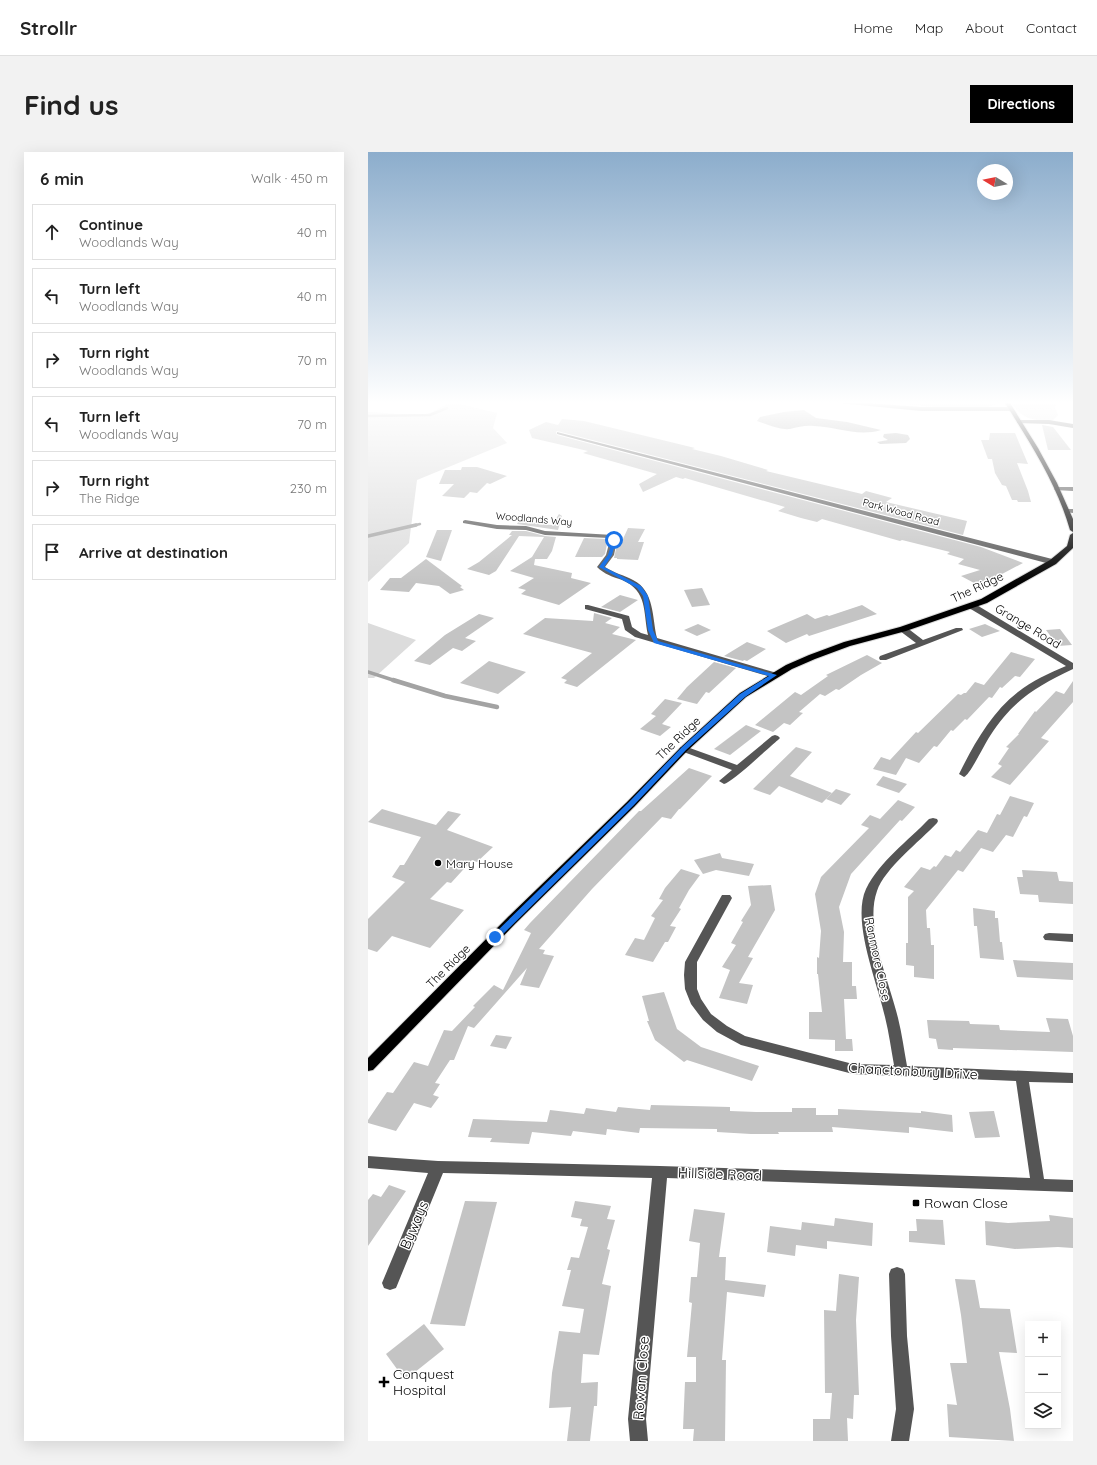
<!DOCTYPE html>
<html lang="en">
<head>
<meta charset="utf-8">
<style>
	body { margin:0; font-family:Quicksand,sans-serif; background:#f2f2f2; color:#222 }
	.controls { position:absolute; right:12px; bottom:12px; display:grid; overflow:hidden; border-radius:0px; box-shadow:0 4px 16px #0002 }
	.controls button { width:36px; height:36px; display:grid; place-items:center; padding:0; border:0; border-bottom:1px solid #e0e0e0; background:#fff; color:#222; font:20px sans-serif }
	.compass { position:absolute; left:609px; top:12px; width:36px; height:36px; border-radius:50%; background:#fff; box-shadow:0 4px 16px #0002; rotate:280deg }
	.stop { position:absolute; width:12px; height:12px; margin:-9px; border:3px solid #1a73e8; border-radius:50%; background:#fff }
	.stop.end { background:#1a73e8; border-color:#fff; box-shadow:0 1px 4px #0008 }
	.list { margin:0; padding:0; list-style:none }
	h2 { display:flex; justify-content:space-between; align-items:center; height:52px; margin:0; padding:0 16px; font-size:17px }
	h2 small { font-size:13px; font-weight:400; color:#767676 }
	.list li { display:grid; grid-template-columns:26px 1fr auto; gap:12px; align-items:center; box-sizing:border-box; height:56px; margin:0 8px 8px; padding:0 8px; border:1px solid #e0e0e0; border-radius:0px }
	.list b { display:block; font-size:15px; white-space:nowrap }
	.list p { margin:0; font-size:13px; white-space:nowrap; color:#767676 }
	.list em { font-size:13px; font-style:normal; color:#767676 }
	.icon { flex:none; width:22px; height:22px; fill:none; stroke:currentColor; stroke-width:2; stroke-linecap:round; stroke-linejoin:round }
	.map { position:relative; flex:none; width:705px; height:1289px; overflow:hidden; border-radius:0px }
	header { display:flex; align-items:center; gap:24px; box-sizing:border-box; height:56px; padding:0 20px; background:#fff; border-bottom:1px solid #e0e0e0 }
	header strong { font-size:19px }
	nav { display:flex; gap:22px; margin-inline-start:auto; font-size:14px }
	.intro { display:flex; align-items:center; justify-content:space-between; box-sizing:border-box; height:96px; padding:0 24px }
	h1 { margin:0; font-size:28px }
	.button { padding:10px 18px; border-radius:0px; background:#000; color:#fff; font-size:14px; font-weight:700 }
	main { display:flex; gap:24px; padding:0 24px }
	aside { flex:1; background:#fff; border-radius:0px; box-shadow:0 4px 16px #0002 }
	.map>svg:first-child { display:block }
	.green { fill:#dcdcdc }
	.water { fill:#a3a3a3 }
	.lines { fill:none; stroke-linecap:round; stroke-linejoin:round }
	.stream-far2 { stroke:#a3a3a3; stroke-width:2.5 }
	.stream-far1 { stroke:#a3a3a3; stroke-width:3.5 }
	.stream { stroke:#a3a3a3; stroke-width:4.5 }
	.building { fill:#c4c4c4 }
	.major-casing { stroke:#dbdbdb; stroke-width:2 }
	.minor { fill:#555; fill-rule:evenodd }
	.major { fill:#000; fill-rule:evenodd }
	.route { fill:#1a73e8 }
	.poi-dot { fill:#000; stroke:#fff; stroke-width:1.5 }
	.labels { text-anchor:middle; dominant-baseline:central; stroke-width:3; stroke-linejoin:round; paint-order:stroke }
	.far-street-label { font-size:10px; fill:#000; stroke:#fff }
	.street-label { font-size:12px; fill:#000; stroke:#fff }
	.poi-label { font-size:12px; fill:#000; stroke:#fff; text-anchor:start }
	.near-street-label { font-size:14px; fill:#000; stroke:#fff }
	.near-poi-label { font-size:14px; fill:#000; stroke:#fff; text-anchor:start }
</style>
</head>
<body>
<header>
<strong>Strollr</strong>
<nav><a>Home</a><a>Map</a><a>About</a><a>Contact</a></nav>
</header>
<div class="intro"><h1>Find us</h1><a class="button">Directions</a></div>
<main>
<aside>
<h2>6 min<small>Walk · 450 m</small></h2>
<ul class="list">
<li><svg class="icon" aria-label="ahead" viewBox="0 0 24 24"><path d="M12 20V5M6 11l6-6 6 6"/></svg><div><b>Continue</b><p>Woodlands Way</p></div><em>40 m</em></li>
<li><svg class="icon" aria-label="left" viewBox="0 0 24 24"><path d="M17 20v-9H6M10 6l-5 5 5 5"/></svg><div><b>Turn left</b><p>Woodlands Way</p></div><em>40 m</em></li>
<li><svg class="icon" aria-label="right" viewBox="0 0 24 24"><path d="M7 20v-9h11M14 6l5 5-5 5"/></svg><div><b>Turn right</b><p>Woodlands Way</p></div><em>70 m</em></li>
<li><svg class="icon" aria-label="left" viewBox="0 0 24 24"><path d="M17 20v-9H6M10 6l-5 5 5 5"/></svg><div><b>Turn left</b><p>Woodlands Way</p></div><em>70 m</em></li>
<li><svg class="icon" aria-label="right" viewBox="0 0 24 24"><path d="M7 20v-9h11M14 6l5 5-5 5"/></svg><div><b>Turn right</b><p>The Ridge</p></div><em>230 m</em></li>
<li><svg class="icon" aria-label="arrive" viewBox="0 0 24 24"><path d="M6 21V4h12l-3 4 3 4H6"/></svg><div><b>Arrive at destination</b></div></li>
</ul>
</aside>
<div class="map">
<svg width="705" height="1289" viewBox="0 0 705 1289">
	<rect width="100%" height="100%" fill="#fff"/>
	<!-- green -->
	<g class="green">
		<path d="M88,251l41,10 -4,15 14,15 -90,37 -8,63 -41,39v-170c18,0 39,5 57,2 13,-2 16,-11 31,-11z"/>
		<path d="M527,251h103c-17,11 -81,2 -103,0z"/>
		<path d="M643,251h46l-2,5 3,7 -6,6c-20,-1 -28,-1 -41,-18z"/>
		<polygon points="0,471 48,488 6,526 0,526"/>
	</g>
	<!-- water -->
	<g class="water">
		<path d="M436,258l12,8 31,4 34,8c-23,7 -44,-3 -67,-4 -8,-1 -16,1 -24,3 -11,1 -22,-4 -33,-8l3,-4 24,-5z"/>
		<polygon points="528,281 540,283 542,287 538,291 512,292 509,290 520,288 515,285 516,282"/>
	</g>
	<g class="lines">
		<!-- stream-far2 -->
		<g class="stream-far2">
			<polyline points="0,264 62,263 79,256"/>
			<polyline points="44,374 52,372"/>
		</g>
		<!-- stream-far1 -->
		<g class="stream-far1">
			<polyline points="0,384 48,373"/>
			<polyline points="0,520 28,529"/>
		</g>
		<!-- stream -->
		<polyline class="stream" points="25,528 77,544 129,555"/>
	</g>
	<!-- building -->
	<g class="building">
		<polygon points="194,267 216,269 327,296 324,297 353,304 400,318 398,319 494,342 498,339 524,346 518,350 599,369 595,383 189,279 188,280 189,283 613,395 655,411 634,422 608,432 593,424 612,418 590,412 596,407 579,402 582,400 534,388 532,389 454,367 449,370 433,366 410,359 417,355 317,326 315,327 308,325 275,340 271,332 289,322 215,301 220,299 164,286 161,278 178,270 190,273"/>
		<polygon points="674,273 685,275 703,298 680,298"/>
		<polygon points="622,281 647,281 660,312 649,311 660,339 663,350 650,350 649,348 644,348 638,334 634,333 627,321 624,307 620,307 613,288 621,288"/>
		<polygon points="94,315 109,315 139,324 122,332 119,331 109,341 102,340 96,346 74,344 86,332 71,332 77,318 93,318"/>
		<polygon points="191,362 194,364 190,378 149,372 152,367 157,368 159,366 174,367 171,372 184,373"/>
		<polygon points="260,376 277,377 270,390 276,390 270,408 249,407 249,406 246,406 250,388 250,386 255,387"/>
		<polygon points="69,378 84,378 73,409 58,405"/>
		<polygon points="144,379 158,379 177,384 188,385 184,399 179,407 167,407 166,413 204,421 203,426 223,431 191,453 153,442 158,438 150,436 166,426 142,419 164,405 176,385 151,384 128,419 121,423 99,417 111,410 144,383 141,383"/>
		<polygon points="216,386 240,387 237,402 234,405 207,405"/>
		<polygon points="58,407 94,434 92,435 96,438 82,442 71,434 48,431 41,440 12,438 22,426 33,426"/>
		<polygon points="334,436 342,453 324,455 316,438"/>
		<polygon points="252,443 270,448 252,460 233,455"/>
		<polygon points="494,453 509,462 441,484 439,482 418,491 399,479 439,462 447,467 459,463 461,464"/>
		<polygon points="226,461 244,466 237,471 252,475 244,482 268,488 209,535 196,531 199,528 193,526 224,501 155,482 177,466 225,469"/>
		<polygon points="111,462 126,466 97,486 108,489 94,499 85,496 62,513 46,509 77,483"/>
		<polygon points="330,472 343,478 329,484 316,478"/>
		<polygon points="617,472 632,479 614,485 601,477"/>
		<polygon points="692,477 704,493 690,494 678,478"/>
		<polygon points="379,490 398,497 379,509 376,508 375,509 356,504"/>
		<polygon points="643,500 667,507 652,525 647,524 634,536 632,535 624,546 621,545 599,568 597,567 585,579 583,578 569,595 566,594 551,611 538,606 528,623 505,617 513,605 522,608 548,580 550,581 590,542 593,543 596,541 598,541 607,530 616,533"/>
		<polygon points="499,503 514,511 493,523 471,538 468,537 457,544 452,542 431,560 435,561 422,573 416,571 405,580 387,573 427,540 433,543 460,524 458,523"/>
		<polygon points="121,509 158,520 130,542 92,531"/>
		<polygon points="346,510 368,516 341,541 338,540 329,552 309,547 319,535"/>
		<polygon points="705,529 705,550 673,586 681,589 642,633 623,625 634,614 630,612 641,596 638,595 651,582 650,582 667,559 668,560 688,539 696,542"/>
		<polygon points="297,547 314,551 294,572 303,575 292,584 272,577 288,564 283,562"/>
		<polygon points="378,573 393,579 362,603 346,597"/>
		<polygon points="428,595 444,600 422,624 464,641 454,651 411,634 402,643 385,637"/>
		<polygon points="321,616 344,624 312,657 311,657 303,667 294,665 224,737 171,797 177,798 175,802 186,804 171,836 152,833 159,816 106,876 100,874 86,908 82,908 67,931 72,932 65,943 71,945 63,956 46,951 28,979 0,971 0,968 19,940 25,941 46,910 60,914 76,878 84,879 107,855 105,854 126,833 135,838 163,781 156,778 162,771 271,659 273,659"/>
		<polygon points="515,624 539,632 531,641 508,633"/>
		<polygon points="468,637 483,642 473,653 458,647"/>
		<polygon points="642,644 666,651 659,665 656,664 645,685 638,683 625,700 613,696 595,720 590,718 558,758 559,776 562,776 563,793 566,793 566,827 546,825 546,814 538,813 538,791 540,791 540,745 546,739 536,735 553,715 562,718 566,714 568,715 577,703 583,705 588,698 592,700 610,678 619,681 629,662 632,663"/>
		<polygon points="530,648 547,655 534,669 532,668 483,722 471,755 476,780 475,810 484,810 484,834 488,834 489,847 476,847 478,887 484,887 485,899 467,899 467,888 441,887 441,860 454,860 450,822 449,822 449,805 451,806 453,779 447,742 453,725 501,676 493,673 502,663 512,667"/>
		<polygon points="14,657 68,673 80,659 93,662 79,678 125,695 109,710 104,708 83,731 79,730 62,747 96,758 62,796 24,784 9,800 0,797 0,767 37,730 24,725 32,713 36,713 53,685 0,670"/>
		<polygon points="352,701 354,706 386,712 381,724 348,718 335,722 326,708"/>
		<polygon points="313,717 332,723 321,738 311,756 313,757 302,774 308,775 300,790 297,790 285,810 257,803 267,786 276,788 287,766 283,764 295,748 291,747 297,736"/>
		<polygon points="654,718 689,720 691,729 705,730 705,752 671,750 670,743 652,742 649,725 655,725"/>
		<polygon points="403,733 407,758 380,805 385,806 371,831 385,833 379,852 351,846 362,818 354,815 368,793 363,791 375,770 373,769 383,753 380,734"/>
		<polygon points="605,756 627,759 627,766 630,766 632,790 634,790 636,808 612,806 609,774 606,774"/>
		<polygon points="645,808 705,811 705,828 649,825"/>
		<polygon points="296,840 309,877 333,895 391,914 384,929 319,908 316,910 287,888 279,869 281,869 274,844"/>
		<polygon points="678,866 700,867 705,884 705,900 585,896 585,898 570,897 568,887 561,886 559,868 601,869 602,872 631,873 632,878 682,880"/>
		<polygon points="128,883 144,885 138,897 122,894"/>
		<polygon points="283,953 362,955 362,959 388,960 424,960 424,956 448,956 448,963 470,963 470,957 553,961 553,959 584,963 585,980 541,975 541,981 464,975 465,980 410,980 411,982 383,982 349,980 349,977 272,976 271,981 239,977 238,983 205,979 203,984 164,980 161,992 122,990 124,986 100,985 105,967 179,970 182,958 216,962 218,956 248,960 250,955 282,958"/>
		<polygon points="626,959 632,985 607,986 601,960"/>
		<polygon points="21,1033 38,1039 0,1094 0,1048 5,1042 13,1045"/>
		<polygon points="97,1049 129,1050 97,1174 62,1172"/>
		<polygon points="207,1049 243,1054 239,1067 247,1068 239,1097 242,1098 234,1132 243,1134 231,1203 215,1202 213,1231 230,1230 229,1254 226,1254 222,1289 199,1289 203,1255 181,1256 184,1221 191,1179 212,1181 216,1157 194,1154 203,1118 199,1118 203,1105 211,1106 220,1075 212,1074 214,1067 203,1065"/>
		<polygon points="326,1057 357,1061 351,1105 358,1105 357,1128 398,1133 396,1145 359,1140 354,1208 358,1208 357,1289 325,1289 326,1277 315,1277 317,1230 328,1230 328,1205 319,1205 324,1151 321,1150 323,1125 329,1125 332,1091 321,1089"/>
		<polygon points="681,1063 705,1066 705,1096 690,1095 647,1097 618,1093 617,1069 640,1071 682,1069"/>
		<polygon points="467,1066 505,1071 504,1094 459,1089 459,1097 428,1093 427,1104 399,1100 402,1074 433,1078 434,1070 466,1074"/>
		<polygon points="548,1067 575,1068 577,1093 541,1090 541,1079 549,1079"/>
		<polygon points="471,1122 491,1125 488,1168 491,1243 486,1243 485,1267 479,1266 480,1289 445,1289 445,1267 462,1267 464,1241 457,1241 456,1158 468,1159"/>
		<polygon points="587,1127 607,1128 612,1156 642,1157 649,1201 631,1200 642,1257 646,1289 581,1285 579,1252 589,1253 582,1211 599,1211 593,1163"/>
		<polygon points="56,1172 76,1197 37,1228 18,1202"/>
	</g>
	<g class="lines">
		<!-- major casing -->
		<g class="major-casing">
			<g id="major">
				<path d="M637,251h5l28,45 19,35 16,36v13l-3,-2c-13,-46 -40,-87 -65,-127z"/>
				<polygon points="705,381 705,396 688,412 619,451 538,479 482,494 447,507 424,517 378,545 319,599 267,654 148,771 5,918 0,919 0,906 140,765 259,650 313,595 372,541 418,513 441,503 476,490 532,475 613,447 682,408 699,394 702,383"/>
			</g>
		</g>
		<!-- minor -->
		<g class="minor">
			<polygon points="470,251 499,251 553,255 642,255 645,257 642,259 553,259"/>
			<polygon points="651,268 681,268 705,272 705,276 681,272 649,271 649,269"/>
			<polygon points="189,280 688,408 689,410 685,412 682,412 189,282"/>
			<polygon points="689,335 705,335 705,339 687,338 686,337"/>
			<polygon points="699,357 705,357 705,361 697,360 697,358"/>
			<path d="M97,368l32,5 29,1 19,5 68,4 4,5 -3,15 -9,12c9,6 19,8 28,13 22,11 19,38 24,58l120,35 1,2 -1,2h-6l-136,-40 -10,-7 -3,-11 -37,-10v-4h3l41,11 3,11 9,6 7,2c-5,-23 0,-44 -26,-55 -9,-3 -18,-6 -25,-13l9,-12 4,-15 -1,-2 -64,-3 -19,-5 -29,-1 -34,-6v-2z"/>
			<path d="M601,452h6l98,59v6c-36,17 -61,32 -83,67 -5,7 -20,39 -26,41l-5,-3c15,-30 32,-61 59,-82 14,-11 31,-19 48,-26l-97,-58z"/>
			<polygon points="532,475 538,475 555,488 588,476 594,476 595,478 518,508 512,508 511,506 512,504 548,491 532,479"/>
			<path d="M407,583l3,1 2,2 -2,2c-10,8 -45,42 -54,44l-5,-3 13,-11 -51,-19 -2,-2 2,-2h6l50,18 35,-29z"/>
			<path d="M565,666l4,1 1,2 -1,2c-17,18 -53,46 -60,68 -13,36 13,92 21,127 4,16 6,32 9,48l166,7v10l-44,-1 15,97 29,1v12l-406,-14 -21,241 2,22h-18l-2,-22 24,-241 -209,-5 -47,115 -6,2 -6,-2 -2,-5 46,-110 -60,-5v-12l70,5 222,5 370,12 -14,-97 -163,-7 -112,-29 -24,-13 -14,-12 -12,-16 -6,-15 -1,-14 1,-13 37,-67h8l2,3 -35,64v27l4,10 10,15 16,12 18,10 108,28 41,1c-3,-16 -5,-32 -9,-48 -7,-33 -34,-96 -19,-128 14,-28 42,-48 63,-70z"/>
			<polygon points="681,781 705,782 705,790 677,788 675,785 677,782"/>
			<polygon points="529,1115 535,1117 537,1122 539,1184 546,1257 541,1289 523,1289 528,1257 523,1184 521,1122 523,1117"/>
		</g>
		<!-- major -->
		<use href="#major" class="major"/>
	</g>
	<!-- sky -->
	<linearGradient id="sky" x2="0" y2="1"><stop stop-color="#8cadcc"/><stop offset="0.58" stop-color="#fff"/><stop offset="1" stop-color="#fff" stop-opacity="0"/></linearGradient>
	<rect width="705" height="432" fill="url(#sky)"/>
	<!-- route -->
	<polygon class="route" points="245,387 248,388 244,403 236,415 273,434 280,444 285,478 290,489 409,523 377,545 318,598 266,653 130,787 125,787 125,783 261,650 314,595 372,542 401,524 286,491 280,478 275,444 269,436 231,415 240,403"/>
	<!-- markers -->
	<g class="poi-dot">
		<circle cx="70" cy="711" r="4"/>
		<rect x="544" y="1047" width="8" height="8" rx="2"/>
		<path d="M14 1224h4v4h4v4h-4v4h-4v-4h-4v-4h4z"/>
	</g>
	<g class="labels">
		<!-- far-street labels -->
		<g class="far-street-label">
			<text transform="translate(533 360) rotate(15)">Park Wood Road</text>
			<text transform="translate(166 367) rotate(5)">Woodlands Way</text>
		</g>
		<!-- street labels -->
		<g class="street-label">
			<text transform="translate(609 435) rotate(-25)">The Ridge</text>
			<text transform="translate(660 474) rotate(31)">Grange Road</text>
			<text transform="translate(310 586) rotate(-44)">The Ridge</text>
			<text transform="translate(510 807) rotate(78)">Ranmore Close</text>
			<text transform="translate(80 814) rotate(-45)">The Ridge</text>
		</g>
		<!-- poi labels -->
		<g class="poi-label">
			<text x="78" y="711">Mary House</text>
		</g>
		<!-- near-street labels -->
		<g class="near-street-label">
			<text transform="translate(545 919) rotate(3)">Chanctonbury Drive</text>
			<text transform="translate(352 1022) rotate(2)">Hillside Road</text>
			<text transform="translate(46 1073) rotate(-67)">Byways</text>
			<text transform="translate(273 1226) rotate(-86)">Rowan Close</text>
		</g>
		<!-- near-poi labels -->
		<g class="near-poi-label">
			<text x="556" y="1051">Rowan Close</text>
			<text x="25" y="1222">Conquest<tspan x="25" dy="16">Hospital</tspan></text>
		</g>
	</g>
</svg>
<div class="controls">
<button>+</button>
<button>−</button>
<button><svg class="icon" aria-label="layers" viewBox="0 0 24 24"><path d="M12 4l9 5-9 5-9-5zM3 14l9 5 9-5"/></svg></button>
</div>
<svg class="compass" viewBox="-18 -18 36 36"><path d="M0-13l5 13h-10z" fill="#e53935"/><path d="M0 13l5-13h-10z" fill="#767676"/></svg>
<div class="stop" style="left:246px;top:388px"></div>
<div class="stop end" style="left:127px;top:785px"></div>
</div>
</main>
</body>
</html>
